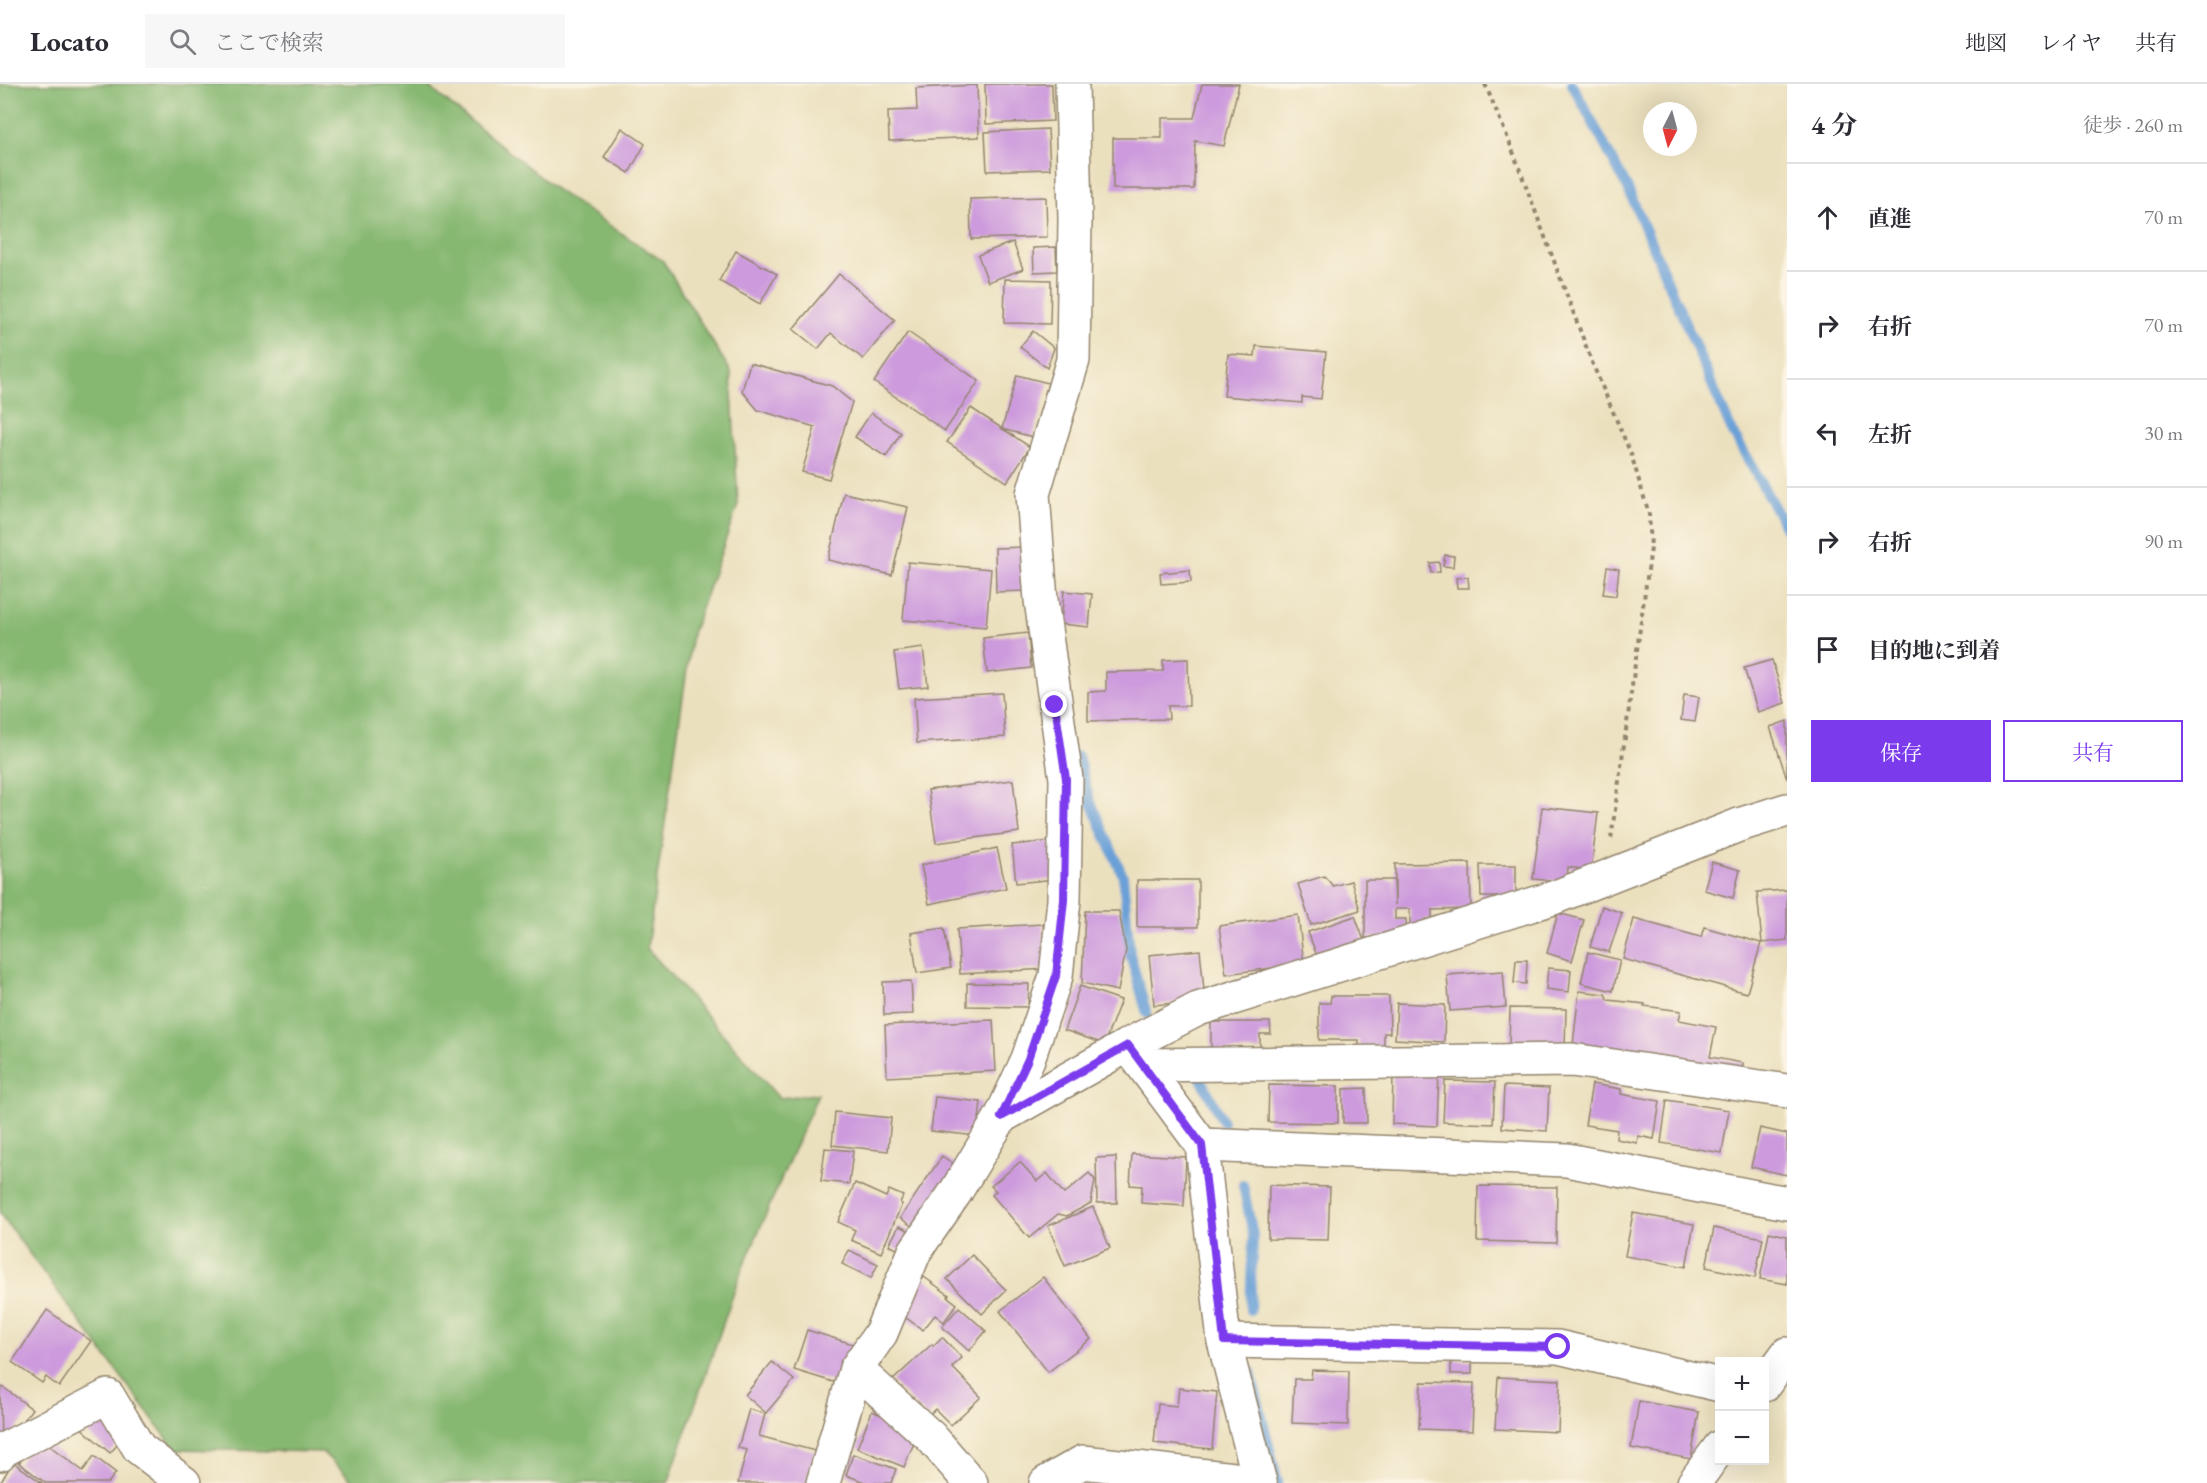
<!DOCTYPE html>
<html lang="ja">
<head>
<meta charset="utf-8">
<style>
	body { margin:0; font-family:"EB Garamond","Noto Serif JP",serif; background:#f7f7f7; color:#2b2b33 }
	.controls { position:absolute; right:18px; bottom:18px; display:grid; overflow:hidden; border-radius:0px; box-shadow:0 6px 24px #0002 }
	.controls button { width:54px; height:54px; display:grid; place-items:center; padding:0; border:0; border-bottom:2px solid #e1e1e2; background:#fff; color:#2b2b33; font:30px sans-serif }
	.compass { position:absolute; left:1643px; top:18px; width:54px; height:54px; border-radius:50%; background:#fff; box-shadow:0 6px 24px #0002; rotate:186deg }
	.stop { position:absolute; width:18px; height:18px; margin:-14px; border:4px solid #7c3aed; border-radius:50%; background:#fff }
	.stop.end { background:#7c3aed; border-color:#fff; box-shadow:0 2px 6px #0008 }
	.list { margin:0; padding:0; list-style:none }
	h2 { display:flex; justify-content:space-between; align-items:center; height:78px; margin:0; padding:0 24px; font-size:26px }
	h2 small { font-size:20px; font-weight:400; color:#7c7c81 }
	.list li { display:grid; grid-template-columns:39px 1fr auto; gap:18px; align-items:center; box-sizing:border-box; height:108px; padding:0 24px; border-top:2px solid #e1e1e2 }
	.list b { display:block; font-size:22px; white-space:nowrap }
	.list em { font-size:20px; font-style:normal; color:#7c7c81 }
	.actions { display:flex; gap:12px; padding:18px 24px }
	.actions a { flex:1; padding:14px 0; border:2px solid #7c3aed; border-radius:0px; text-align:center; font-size:21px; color:#7c3aed }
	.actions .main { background:#7c3aed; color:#fff }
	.icon { flex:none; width:33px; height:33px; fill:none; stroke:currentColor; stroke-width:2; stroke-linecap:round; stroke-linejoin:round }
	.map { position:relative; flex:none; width:1787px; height:1399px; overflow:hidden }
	header { display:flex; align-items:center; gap:36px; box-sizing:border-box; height:84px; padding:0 30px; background:#fff; border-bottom:2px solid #e1e1e2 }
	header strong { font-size:28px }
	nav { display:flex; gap:33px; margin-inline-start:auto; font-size:21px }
	.search { width:420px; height:54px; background:#f7f7f7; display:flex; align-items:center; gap:15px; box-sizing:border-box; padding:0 21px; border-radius:0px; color:#7c7c81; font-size:22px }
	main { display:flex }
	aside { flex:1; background:#fff }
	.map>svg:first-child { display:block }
	.forest { fill:#87b872; stroke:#617148; stroke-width:1.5 }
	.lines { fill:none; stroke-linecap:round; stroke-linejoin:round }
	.stream { stroke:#6aa0d7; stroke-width:10 }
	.building { fill:#cd9bdd }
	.street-casing { stroke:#93856e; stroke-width:36 }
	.path { stroke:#93856e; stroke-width:4; stroke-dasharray:4.5 4.5; stroke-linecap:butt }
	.street { stroke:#fff; stroke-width:33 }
	.route { stroke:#7c3aed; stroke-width:8 }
</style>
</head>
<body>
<header>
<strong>Locato</strong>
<div class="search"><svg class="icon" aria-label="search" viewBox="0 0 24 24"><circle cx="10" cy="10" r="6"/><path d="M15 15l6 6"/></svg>ここで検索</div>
<nav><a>地図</a><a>レイヤ</a><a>共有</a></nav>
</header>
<main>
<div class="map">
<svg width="1787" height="1399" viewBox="0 0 1787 1399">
	<rect width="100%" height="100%" fill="#fcf5e5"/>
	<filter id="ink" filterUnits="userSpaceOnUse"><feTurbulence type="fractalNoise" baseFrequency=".0167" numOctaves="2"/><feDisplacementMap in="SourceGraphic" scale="12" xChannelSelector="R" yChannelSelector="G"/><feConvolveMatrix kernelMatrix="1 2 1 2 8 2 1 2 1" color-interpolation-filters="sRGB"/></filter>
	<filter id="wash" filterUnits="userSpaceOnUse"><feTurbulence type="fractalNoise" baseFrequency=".008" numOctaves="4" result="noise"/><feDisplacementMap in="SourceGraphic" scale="24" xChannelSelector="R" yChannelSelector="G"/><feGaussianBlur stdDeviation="1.35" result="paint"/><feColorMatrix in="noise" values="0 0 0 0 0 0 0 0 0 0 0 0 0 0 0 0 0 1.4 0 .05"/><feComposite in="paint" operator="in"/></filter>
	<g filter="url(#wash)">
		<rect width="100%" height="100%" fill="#ebe0be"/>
		<!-- forest -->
		<polygon class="forest" points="0,0 425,0 558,107 663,177 731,288 738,421 692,550 647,864 779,1014 818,1010 741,1188 668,1399 355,1399 322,1368 175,1365 0,1130"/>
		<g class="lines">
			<!-- stream -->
			<g class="stream">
				<polyline points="1572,0 1628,105 1731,345 1787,446"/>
				<polyline points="1078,672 1089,714 1123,792 1130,870 1147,930"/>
				<polyline points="1196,985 1223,1038"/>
				<polyline points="1243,1101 1253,1151 1250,1226"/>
				<polyline points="1251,1288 1278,1399"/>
			</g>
		</g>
		<g id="blocks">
			<!-- building -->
			<g class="building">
				<polygon points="985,0 1052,0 1053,37 986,40"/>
				<polygon points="1202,0 1239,0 1224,62 1195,57 1194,105 1113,105 1113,54 1162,54 1162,34 1194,34"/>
				<polygon points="977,1 979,53 889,57 888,27 917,26 916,4"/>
				<polygon points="622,44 645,60 629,89 604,73"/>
				<polygon points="1048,45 1050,85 987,87 985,48"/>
				<polygon points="1046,113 1047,153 971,155 970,115"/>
				<polygon points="1013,158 1023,185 988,198 978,171"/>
				<polygon points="1056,163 1057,187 1034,188 1033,164"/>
				<polygon points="736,167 777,190 760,220 719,197"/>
				<polygon points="839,190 895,236 863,275 831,249 818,265 793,245"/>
				<polygon points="1005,195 1051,196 1050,240 1004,239"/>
				<polygon points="1033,247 1054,264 1047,284 1020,263"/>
				<polygon points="908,248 979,297 945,347 874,298"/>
				<polygon points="1256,262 1326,268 1321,315 1302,313 1302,319 1224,312 1228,270 1255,272"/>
				<polygon points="750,279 832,302 852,318 829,395 802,388 815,343 758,326 742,307"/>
				<polygon points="1017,291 1048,299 1033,353 1002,345"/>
				<polygon points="971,324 1030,363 1007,398 947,358"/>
				<polygon points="871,329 901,349 886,373 855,353"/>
				<polygon points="844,409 908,423 892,491 828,476"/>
				<polygon points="1025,463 1026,507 996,508 995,464"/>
				<polygon points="1445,471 1454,472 1453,483 1443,482"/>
				<polygon points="908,478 991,485 986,543 903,536"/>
				<polygon points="1439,478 1440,488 1431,489 1430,479"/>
				<polygon points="1607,483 1619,485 1616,512 1603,510"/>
				<polygon points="1190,486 1191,498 1161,500 1160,489"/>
				<polygon points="1468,493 1469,504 1457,504 1456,494"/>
				<polygon points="1064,507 1092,510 1089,543 1061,540"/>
				<polygon points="1028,549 1031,584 987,589 983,554"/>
				<polygon points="923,564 928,602 899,605 894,568"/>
				<polygon points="1188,575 1189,622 1168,622 1169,635 1088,637 1088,608 1106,607 1106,588 1163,587 1163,576"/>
				<polygon points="1772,576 1785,619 1758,628 1744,584"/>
				<polygon points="1002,609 1005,653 917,659 914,614"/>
				<polygon points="1684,611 1699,613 1695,638 1681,636"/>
				<polygon points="1787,637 1787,695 1770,643"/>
				<polygon points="1013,696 1019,748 936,759 928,706"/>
				<polygon points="1542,723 1598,729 1591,786 1568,783 1567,798 1533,795"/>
				<polygon points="1051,757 1056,795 1016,799 1012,761"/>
				<polygon points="997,764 1006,804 929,820 921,781"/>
				<polygon points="1712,778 1740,786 1733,814 1704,806"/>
				<polygon points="1470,779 1471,825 1432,826 1432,836 1425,835 1421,843 1410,843 1410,825 1395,825 1395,835 1406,835 1407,854 1365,854 1365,796 1394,796 1395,821 1395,780"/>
				<polygon points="1480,781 1516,781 1516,813 1481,813"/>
				<polygon points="1324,792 1333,802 1351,797 1360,826 1311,841 1298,800"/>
				<rect x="1137" y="796" width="61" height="47"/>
				<polygon points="1787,806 1787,856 1762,859 1757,808"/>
				<polygon points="1602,822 1622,829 1609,868 1590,863"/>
				<polygon points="1085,827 1119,827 1126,866 1118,907 1082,899"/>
				<polygon points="1558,829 1584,836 1572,877 1547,869"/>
				<polygon points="1298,831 1304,880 1226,890 1219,842"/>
				<polygon points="1355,832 1365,859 1318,875 1308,848"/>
				<polygon points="1634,835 1701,853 1704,843 1761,859 1747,909 1623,875"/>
				<polygon points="1043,840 1046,885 960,890 957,845"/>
				<polygon points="944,844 951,884 917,889 911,849"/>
				<polygon points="1200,866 1205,916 1154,921 1149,871"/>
				<polygon points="1588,868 1620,876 1613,907 1581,899"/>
				<polygon points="1516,876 1527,876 1526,900 1514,899"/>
				<polygon points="1548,884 1571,886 1569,908 1546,905"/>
				<polygon points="1503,887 1506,923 1450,927 1447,891"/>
				<polygon points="911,897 913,930 884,931 883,898"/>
				<polygon points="967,899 1029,900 1028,923 967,922"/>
				<polygon points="1080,902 1121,916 1104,960 1064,946"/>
				<polygon points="1579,907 1605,910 1608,916 1645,920 1644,922 1681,927 1679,936 1716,943 1710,973 1743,979 1741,993 1572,970"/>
				<polygon points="1331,912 1389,912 1390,949 1384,949 1384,963 1359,963 1359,956 1319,956 1319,919 1330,919"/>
				<polygon points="1397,919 1445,921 1444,958 1395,955"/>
				<polygon points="1510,924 1566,925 1565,966 1509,965"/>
				<polygon points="993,936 996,987 887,993 885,941"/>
				<polygon points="1211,938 1270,938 1271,950 1260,950 1260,967 1211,967"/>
				<polygon points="1393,987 1439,988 1437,1042 1392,1040"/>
				<polygon points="1445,997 1495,998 1493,1040 1443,1038"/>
				<polygon points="1592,1000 1621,1005 1621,1010 1660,1017 1654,1055 1638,1052 1637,1059 1616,1055 1617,1046 1585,1041"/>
				<polygon points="1269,1001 1338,1002 1338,1039 1268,1038"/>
				<polygon points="1504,1002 1549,1004 1547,1047 1502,1044"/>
				<polygon points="1366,1004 1367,1039 1343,1039 1343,1005"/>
				<polygon points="935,1013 981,1018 977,1052 931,1047"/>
				<polygon points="1667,1016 1729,1026 1722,1069 1661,1059"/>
				<polygon points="835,1028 891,1034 888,1067 832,1061"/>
				<polygon points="1760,1044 1787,1050 1787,1091 1751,1083"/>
				<polygon points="825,1064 853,1067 849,1100 821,1097"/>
				<polygon points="1132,1070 1186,1073 1184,1122 1141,1119 1142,1102 1130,1101"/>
				<polygon points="942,1072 964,1087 922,1149 900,1134"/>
				<polygon points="1116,1073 1117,1119 1097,1119 1096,1074"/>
				<polygon points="1020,1078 1037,1097 1047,1089 1064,1110 1089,1089 1095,1096 1091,1119 1067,1132 1058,1130 1029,1154 992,1111 996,1107 991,1102"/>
				<polygon points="855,1099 886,1113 889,1106 903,1112 900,1119 902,1120 881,1169 851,1156 855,1146 838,1138"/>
				<polygon points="1269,1101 1330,1103 1328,1156 1268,1155"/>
				<polygon points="1478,1102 1557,1103 1556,1159 1477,1157"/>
				<polygon points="1093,1123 1110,1164 1065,1182 1048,1142"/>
				<polygon points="1633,1129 1694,1140 1686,1183 1625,1172"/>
				<polygon points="899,1142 916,1150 906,1170 889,1161"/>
				<polygon points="1714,1144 1763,1154 1755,1194 1706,1183"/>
				<polygon points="1769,1148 1787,1152 1787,1200 1760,1195"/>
				<polygon points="849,1166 878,1180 871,1194 842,1180"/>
				<polygon points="972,1171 1006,1206 982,1230 947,1195"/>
				<polygon points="924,1193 949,1211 948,1213 957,1220 944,1238 935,1231 923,1246 898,1228"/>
				<polygon points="1043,1193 1091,1255 1048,1288 1000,1227"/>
				<polygon points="959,1223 986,1247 969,1267 942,1243"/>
				<polygon points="47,1226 91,1257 59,1303 46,1293 42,1299 12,1278"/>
				<polygon points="807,1246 856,1261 843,1301 794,1286"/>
				<polygon points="942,1253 962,1274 952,1283 981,1313 951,1341 935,1325 927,1333 892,1297 932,1260 933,1262"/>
				<polygon points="1451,1276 1472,1277 1472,1290 1451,1290"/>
				<polygon points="772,1278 794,1296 766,1329 745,1311"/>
				<polygon points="1312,1286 1349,1287 1348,1341 1292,1339 1294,1295 1311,1295"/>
				<polygon points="1498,1293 1560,1296 1558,1348 1495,1345"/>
				<polygon points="1421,1298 1474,1299 1472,1347 1419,1345"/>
				<polygon points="3,1303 32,1325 1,1365 0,1307"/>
				<polygon points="1179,1304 1217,1308 1212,1365 1154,1359 1158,1320 1177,1322"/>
				<polygon points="1639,1317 1699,1328 1691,1375 1631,1364"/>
				<polygon points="97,1324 127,1350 110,1369 80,1343"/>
				<polygon points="749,1325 765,1330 759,1352 815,1367 806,1399 738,1399 747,1366 738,1364"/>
				<polygon points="872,1327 919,1347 904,1383 857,1364"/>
				<polygon points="38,1353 83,1387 94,1372 116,1389 108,1399 46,1399 19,1379"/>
				<polygon points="853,1370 896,1385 891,1399 867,1399 846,1391"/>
				<polygon points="13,1378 42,1399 0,1399"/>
			</g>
		</g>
	</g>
	<g filter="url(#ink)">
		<use href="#blocks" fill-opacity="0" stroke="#93856e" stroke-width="1.5"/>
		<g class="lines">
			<!-- street casing -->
			<g class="street-casing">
				<g id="street">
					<polyline points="1132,967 1202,1061 1224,1257 1260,1399"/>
					<polyline points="1143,981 1572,976 1787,1007"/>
					<polyline points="1001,1033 1128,961 1198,925 1553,814 1739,741 1787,726"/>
					<polyline points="1202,1061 1567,1076 1787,1119"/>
					<polyline points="1224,1257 1558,1263 1720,1301"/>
					<polyline points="856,1285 931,1353 971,1399"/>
					<polyline points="1764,1301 1787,1270"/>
					<polyline points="0,1370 3,1366 108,1312 139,1364 184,1399"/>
					<polyline points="823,1399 856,1285 881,1249 915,1167 955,1109 1001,1033 1028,975 1056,892 1064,816 1066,695 1041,516 1033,410 1073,276 1075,135 1072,0"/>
					<polyline points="1046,1399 1083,1378 1260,1398"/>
					<polyline points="1694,1399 1720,1363"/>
				</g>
			</g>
			<!-- path -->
			<polyline class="path" points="1485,0 1509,57 1593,281 1631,370 1649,430 1651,464 1611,755"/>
			<!-- street -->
			<use href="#street" class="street"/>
		</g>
	</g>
	<g class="lines" filter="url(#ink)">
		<!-- route -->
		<polyline class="route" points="1055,621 1066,695 1064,816 1056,892 1028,975 1001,1033 1128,961 1202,1061 1224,1257 1558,1263"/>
	</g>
</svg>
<div class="controls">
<button>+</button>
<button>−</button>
</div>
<svg class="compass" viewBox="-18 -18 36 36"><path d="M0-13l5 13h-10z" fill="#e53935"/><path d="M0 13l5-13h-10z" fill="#7c7c81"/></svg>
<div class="stop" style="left:1558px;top:1263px"></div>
<div class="stop end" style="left:1055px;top:621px"></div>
</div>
<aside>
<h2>4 分<small>徒歩 · 260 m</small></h2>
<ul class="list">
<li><svg class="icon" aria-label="ahead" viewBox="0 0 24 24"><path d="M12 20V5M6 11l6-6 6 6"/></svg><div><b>直進</b></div><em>70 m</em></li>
<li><svg class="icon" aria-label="right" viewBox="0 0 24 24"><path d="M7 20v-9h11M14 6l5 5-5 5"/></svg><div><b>右折</b></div><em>70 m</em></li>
<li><svg class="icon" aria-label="left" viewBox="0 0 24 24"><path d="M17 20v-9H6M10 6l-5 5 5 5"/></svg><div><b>左折</b></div><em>30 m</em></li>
<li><svg class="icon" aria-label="right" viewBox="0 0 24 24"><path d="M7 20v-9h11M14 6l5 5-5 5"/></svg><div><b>右折</b></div><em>90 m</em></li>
<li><svg class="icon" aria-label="arrive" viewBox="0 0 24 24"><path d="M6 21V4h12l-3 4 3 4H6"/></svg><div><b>目的地に到着</b></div></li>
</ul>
<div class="actions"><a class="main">保存</a><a>共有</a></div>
</aside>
</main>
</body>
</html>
